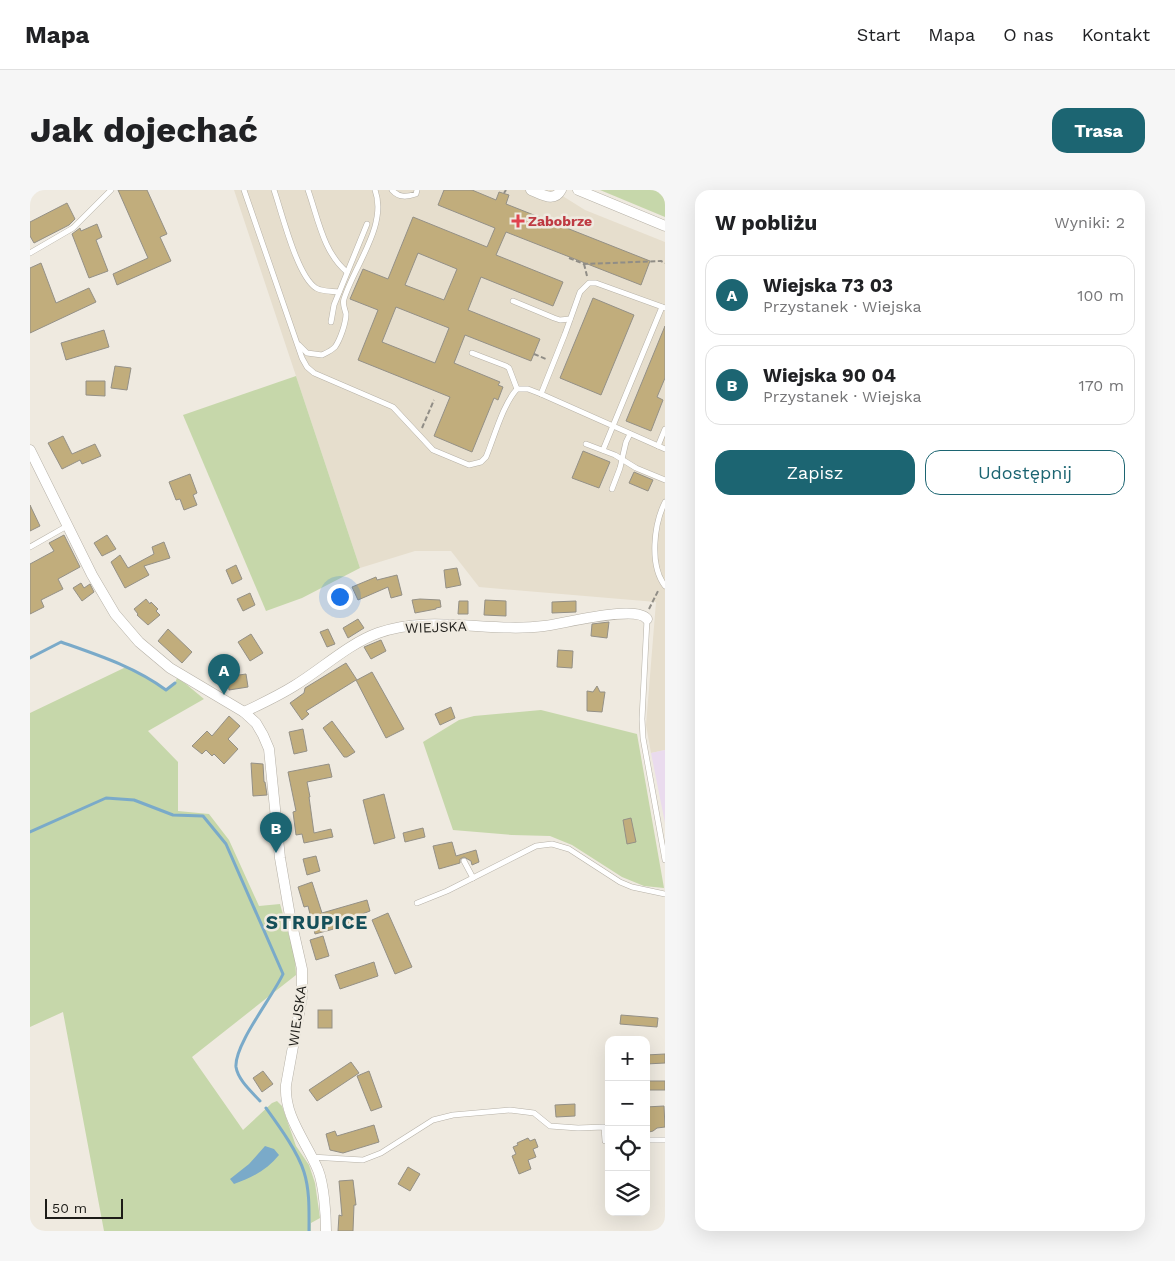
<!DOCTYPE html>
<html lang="pl">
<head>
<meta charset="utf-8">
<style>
	body { margin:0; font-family:"Work Sans",sans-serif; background:#f6f6f6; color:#202124 }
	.controls { position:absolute; right:15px; bottom:15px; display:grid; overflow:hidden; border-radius:10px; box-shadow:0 5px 20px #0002 }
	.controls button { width:45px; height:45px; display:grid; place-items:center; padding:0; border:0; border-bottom:1px solid #e0e0e0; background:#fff; color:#202124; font:25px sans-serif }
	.scale { position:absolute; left:15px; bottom:12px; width:78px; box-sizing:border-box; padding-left:5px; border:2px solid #1d1c18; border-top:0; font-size:14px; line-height:18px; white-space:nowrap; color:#1d1c18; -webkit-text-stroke:4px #efeae0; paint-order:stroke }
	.you { position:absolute; left:309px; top:406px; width:18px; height:18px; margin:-12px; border:4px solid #fff; border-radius:50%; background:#1a73e8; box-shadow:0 0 0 8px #1a73e833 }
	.badge { display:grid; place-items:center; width:32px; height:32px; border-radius:50%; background:#1c6572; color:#fff; font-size:16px; font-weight:700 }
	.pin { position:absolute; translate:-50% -41px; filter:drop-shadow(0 1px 2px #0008) }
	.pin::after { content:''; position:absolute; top:26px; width:18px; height:15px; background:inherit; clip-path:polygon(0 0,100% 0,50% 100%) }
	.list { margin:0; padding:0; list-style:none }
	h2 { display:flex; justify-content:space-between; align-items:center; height:65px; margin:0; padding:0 20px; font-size:21px }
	h2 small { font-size:16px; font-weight:400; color:#757577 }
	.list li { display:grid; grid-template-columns:32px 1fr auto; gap:15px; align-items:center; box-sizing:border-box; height:80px; margin:0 10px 10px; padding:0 10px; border:1px solid #e0e0e0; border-radius:15px }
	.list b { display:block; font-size:19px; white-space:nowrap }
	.list p { margin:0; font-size:16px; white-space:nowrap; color:#757577 }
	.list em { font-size:16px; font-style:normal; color:#757577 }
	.actions { display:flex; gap:10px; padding:15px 20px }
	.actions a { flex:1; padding:11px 0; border:1px solid #1c6572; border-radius:15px; text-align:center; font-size:18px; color:#1c6572 }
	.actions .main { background:#1c6572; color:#fff }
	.icon { flex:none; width:28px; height:28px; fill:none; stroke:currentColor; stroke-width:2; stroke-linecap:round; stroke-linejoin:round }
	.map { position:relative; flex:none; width:635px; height:1041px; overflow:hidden; border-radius:15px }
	header { display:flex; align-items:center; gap:30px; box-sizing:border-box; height:70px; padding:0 25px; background:#fff; border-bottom:1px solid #e0e0e0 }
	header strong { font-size:24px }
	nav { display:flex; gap:28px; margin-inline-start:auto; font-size:18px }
	.intro { display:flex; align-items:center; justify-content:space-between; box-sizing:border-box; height:120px; padding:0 30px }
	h1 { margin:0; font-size:35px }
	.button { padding:12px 22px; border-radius:15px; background:#1c6572; color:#fff; font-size:18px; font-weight:700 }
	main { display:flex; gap:30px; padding:0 30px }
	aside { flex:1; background:#fff; border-radius:15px; box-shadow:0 5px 20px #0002 }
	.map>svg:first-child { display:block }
	.built { fill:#e6decd }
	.industrial { fill:#eadbee }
	.green { fill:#c6d7aa }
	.water { fill:#7aaac9 }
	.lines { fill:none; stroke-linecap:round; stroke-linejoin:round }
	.stream { stroke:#7aaac9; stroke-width:3 }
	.building { fill:#c1ad7c; stroke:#949086; fill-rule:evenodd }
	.service-casing { stroke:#b6b1a7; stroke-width:6 }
	.minor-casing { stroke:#b6b1a7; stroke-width:11 }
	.path { stroke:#908d86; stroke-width:2; stroke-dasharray:5 2.5; stroke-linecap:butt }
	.service { stroke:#fff; stroke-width:5 }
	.minor { stroke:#fff; stroke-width:10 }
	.health-dot { fill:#e0444e; stroke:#efeae0; stroke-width:2 }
	.labels { text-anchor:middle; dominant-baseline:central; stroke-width:5; stroke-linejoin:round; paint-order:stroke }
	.health-label { font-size:14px; font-weight:bold; fill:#be3a42; stroke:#efeae0; text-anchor:start }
	.street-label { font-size:14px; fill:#1d1c18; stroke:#efeae0 }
	.district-label { font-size:19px; font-weight:bold; letter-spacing:1px; fill:#154f59; stroke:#efeae0 }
</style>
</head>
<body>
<header>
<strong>Mapa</strong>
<nav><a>Start</a><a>Mapa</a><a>O nas</a><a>Kontakt</a></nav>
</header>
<div class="intro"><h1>Jak dojechać</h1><a class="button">Trasa</a></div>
<main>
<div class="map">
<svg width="635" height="1041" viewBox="0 0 635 1041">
	<rect width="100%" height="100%" fill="#efeae0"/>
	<!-- built -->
	<polygon class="built" points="204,0 523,0 555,20 635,52 635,560 621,563 616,535 626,412 449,397 421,361 385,361 330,378"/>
	<!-- industrial -->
	<polygon class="industrial" points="635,560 635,633 621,563"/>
	<!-- green -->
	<g class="green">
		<polygon points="570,0 635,0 635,27"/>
		<polygon points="266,186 330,378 272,408 236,421 153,225"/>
		<polygon points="96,477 118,487 135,500 145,493 147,488 156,494 174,509 118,541 148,572 148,621 179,624 199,650 229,716 250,714 265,767 266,785 162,867 213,940 242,913 247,911 252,916 266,956 279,975 285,993 290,1028 281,1033 281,1041 74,1041 33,822 0,837 0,523"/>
		<polygon points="511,520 607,544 634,698 614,696 592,687 542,655 520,646 482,645 423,640 393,552 429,530 444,526"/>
	</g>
	<!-- water -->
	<path class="water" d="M235,956l9,3 5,6c-11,14 -27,23 -45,29l-4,-5 19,-15z"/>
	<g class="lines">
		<!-- stream -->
		<g class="stream">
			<path d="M0,468l31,-16c37,13 74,25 105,48l9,-7"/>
			<path d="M0,642l76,-34 28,2 39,15 30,1 23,28 57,130c-10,22 -49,71 -47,93 2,13 16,25 24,34"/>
			<path d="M236,918c13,18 32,44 38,64 6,19 5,40 5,59"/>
		</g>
	</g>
	<!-- building -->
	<g class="building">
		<polygon points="88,0 117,0 137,44 130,47 141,71 87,95 83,84 118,68"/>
		<path d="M414,0h28l24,10 3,-8 10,3 -3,9 144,57 -9,24 -135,-53 -10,23 67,27 -10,24 -72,-29 -13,33 72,29 -9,22 -66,-26 -11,28 46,19 -2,3 5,2 -5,13 -4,-2 -22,54 -38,-16 16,-39 -92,-37 20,-50 -28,-11 13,-30 25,10 25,-62 74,30 8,-19 -57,-23zM388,63l39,16 -13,31 -39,-15zM366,117l53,21 -14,35 -53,-21z"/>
		<polygon points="37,13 45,29 39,35 4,53 0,46 0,32"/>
		<polygon points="67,34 72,47 66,50 78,81 59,88 42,44 50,38 51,41"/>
		<polygon points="11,73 26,113 59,98 66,112 0,143 0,78"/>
		<polygon points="563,108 604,125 571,205 530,188"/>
		<polygon points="635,136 635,188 627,207 633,210 621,241 596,231"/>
		<polygon points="74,140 79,157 36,170 31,153"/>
		<polygon points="85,176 101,178 97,200 81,198"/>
		<polygon points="56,191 75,191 75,206 56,205"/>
		<polygon points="33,246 42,264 65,254 71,266 52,274 50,270 32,279 18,253"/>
		<polygon points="553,261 580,272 569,298 542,288"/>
		<polygon points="604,282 623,290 618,301 599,293"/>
		<polygon points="160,284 167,303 163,305 167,315 154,320 150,309 146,310 139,292"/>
		<polygon points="0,315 10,336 0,341"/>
		<polygon points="34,345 50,377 28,389 33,399 11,410 14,417 0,424 0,374 24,361 19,353"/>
		<polygon points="77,345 86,359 72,366 64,353"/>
		<polygon points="134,352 140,368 114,376 119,385 95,398 81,372 90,365 98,378 124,364 122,357"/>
		<polygon points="206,375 212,389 202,394 196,380"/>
		<polygon points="427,378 431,395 416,398 414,380"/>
		<polygon points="367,385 372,405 361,408 358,397 328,410 322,397 346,387 347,390"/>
		<polygon points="51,393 54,398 60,394 64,402 52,411 43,398"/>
		<polygon points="220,403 225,415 213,421 207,409"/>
		<polygon points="116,409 120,414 121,412 128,419 126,421 130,425 118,435 107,425 108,424 104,419"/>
		<polygon points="390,409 410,410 411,417 406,418 406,419 385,423 382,410"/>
		<polygon points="455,410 476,411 476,426 454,425"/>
		<polygon points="429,411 438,411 438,424 428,424"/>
		<polygon points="546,411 546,422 522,423 522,412"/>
		<polygon points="328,429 334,438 318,448 313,438"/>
		<polygon points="579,432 577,448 561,446 562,434"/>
		<polygon points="138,439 162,462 152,473 128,451"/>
		<polygon points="298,439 305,454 297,457 290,442"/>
		<polygon points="221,444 233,463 220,471 208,452"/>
		<polygon points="351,450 356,461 341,469 334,457"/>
		<polygon points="528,460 543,461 542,478 527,477"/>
		<polygon points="202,471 209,485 216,484 218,497 199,500 198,491 193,494 185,480"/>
		<polygon points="316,473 327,490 342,482 374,539 356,548 326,490 276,521 279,524 272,530 260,513 274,503 275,498"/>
		<polygon points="567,496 570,502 575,502 572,522 557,521 557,501 563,502"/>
		<polygon points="421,517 425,528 410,535 405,524"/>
		<polygon points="199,526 210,536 198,549 208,559 194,574 184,564 182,566 176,560 172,564 162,556 177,541 182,546"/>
		<polygon points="302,531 325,562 317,567 314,567 293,538"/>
		<polygon points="273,539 277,561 264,564 259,542"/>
		<polygon points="221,573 233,574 234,592 235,592 237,605 223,606"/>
		<polygon points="299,574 302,587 277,592 280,607 279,607 284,643 301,639 303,647 274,653 272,644 266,645 263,622 266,621 258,582"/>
		<polygon points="354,604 365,648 344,654 333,610"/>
		<polygon points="601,628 606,652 597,654 593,630"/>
		<polygon points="393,638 395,647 375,652 373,643"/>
		<polygon points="422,652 426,666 446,660 449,672 442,675 441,671 434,667 430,669 430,673 409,679 403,656"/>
		<polygon points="286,666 290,681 277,685 273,669"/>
		<polygon points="282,692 292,723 337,710 340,721 327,726 330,732 285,744 278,716 274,717 268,697"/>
		<polygon points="358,723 382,777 365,784 342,730"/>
		<polygon points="293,746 299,766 286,770 280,750"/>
		<polygon points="344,772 348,786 310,799 305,785"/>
		<rect x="288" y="820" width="14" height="18"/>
		<polygon points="591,825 628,828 627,837 590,834"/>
		<polygon points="635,864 635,873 616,874 616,865"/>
		<polygon points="321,872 329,883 287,911 279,900"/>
		<polygon points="233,881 243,894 232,902 223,888"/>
		<polygon points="339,881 352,917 341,921 327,886"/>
		<rect x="616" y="891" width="19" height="9"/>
		<polygon points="545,914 545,926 526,927 525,915"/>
		<polygon points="634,916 635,937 627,938 623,941 619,942 616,938 616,917"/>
		<polygon points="344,935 349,952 313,963 300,960 296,944 305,941 307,946"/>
		<polygon points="498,948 500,951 505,949 508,957 503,959 506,967 498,970 501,979 489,984 482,966 486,964 483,957 488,955 487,953"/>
		<polygon points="378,977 390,984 380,1001 368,994"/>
		<polygon points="323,990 326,1015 324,1015 323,1041 308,1041 309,1025 312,1026 309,991"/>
	</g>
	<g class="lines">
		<!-- service casing -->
		<g class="service-casing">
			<g id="service">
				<path d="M214,0l58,168 5,9 7,6 79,34 40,43 36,15 12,-3 5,-5c8,-19 17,-53 31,-68h11l13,5 124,55"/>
				<path d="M244,0c8,23 23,86 42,98 7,4 16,3 23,4"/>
				<path d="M278,0c10,28 15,62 39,82"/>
				<path d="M362,0c7,8 15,7 24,4l1,-4"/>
				<polyline points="0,63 43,38 81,0"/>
				<polyline points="483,111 524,128 530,130 540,129"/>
				<polyline points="301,132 304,115 337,34"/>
				<path d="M269,155l8,8 15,2c4,-2 9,-4 13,-8 5,-7 11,-24 11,-33 -1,-5 -4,-10 -2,-15 10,-33 44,-74 31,-109"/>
				<polyline points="442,163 476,176 479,178 487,199"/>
				<polyline points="511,204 535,144 550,102 559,93 566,93 635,118"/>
				<polyline points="556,254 585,265 606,278 635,290"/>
				<polyline points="628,256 635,239"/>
				<polyline points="573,260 632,117"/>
				<polyline points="582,299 590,278 596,252 600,244"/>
				<path d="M635,312c-11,22 -16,63 0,84"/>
				<polyline points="0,357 37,336"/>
				<polyline points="617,429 612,529 613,548 635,670"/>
				<polyline points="434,671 443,688"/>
				<polyline points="387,713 417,701 506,656 522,654 539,659 590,692 602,697 635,704"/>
				<polyline points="616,950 635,950"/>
				<polyline points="281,967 333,970 351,963 403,930 423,925 480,920 504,923 520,936 548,938 574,937 575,951 579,951"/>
			</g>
		</g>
		<!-- minor casing -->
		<g class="minor-casing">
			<g id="minor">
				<path d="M501,0c11,4 23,13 30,0"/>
				<polyline points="548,0 635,36"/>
				<path d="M0,260l62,125 23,39 24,28 31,26 74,44 12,11 7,12 6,14 11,109 10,58 12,53v28l-16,88c-2,32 20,56 32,85 6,15 8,45 8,61"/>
				<path d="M214,522c17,-8 34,-16 50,-26 28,-17 54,-42 84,-53 53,-19 111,0 166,-7 19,-2 92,-22 103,-7"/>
			</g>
		</g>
		<!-- path -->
		<g class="path">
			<polyline points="474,3 476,0"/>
			<polyline points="539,68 554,74 631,71 635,73"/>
			<polyline points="554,74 557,86"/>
			<polyline points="504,164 516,169"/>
			<polyline points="392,238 404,210"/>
			<polyline points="619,419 628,401"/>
		</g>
		<!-- service -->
		<use href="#service" class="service"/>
		<!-- minor -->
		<use href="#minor" class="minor"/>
	</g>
	<!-- markers -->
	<path class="health-dot" d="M485.5 23.5h5v5h5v5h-5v5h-5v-5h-5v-5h5z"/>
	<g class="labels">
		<!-- health labels -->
		<g class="health-label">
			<text x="498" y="31">Zabobrze</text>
		</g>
		<!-- street labels -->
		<g class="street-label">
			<text transform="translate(406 437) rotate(-2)">WIEJSKA</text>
			<text transform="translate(267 826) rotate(-82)">WIEJSKA</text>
		</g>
		<!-- district labels -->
		<g class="district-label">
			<text x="287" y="732">STRUPICE</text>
		</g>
	</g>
</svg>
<div class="controls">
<button>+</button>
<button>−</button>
<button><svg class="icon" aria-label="locate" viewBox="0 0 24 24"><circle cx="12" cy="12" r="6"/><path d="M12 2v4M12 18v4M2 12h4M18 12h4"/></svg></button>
<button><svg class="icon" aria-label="layers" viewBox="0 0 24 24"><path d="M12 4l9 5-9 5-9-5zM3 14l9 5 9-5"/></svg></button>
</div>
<div class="scale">50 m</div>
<div class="you"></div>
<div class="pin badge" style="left:194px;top:505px">A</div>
<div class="pin badge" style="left:246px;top:663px">B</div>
</div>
<aside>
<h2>W pobliżu<small>Wyniki: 2</small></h2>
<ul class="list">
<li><span class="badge">A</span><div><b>Wiejska 73 03</b><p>Przystanek · Wiejska</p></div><em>100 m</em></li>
<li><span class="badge">B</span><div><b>Wiejska 90 04</b><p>Przystanek · Wiejska</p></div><em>170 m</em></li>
</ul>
<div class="actions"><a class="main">Zapisz</a><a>Udostępnij</a></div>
</aside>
</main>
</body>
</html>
